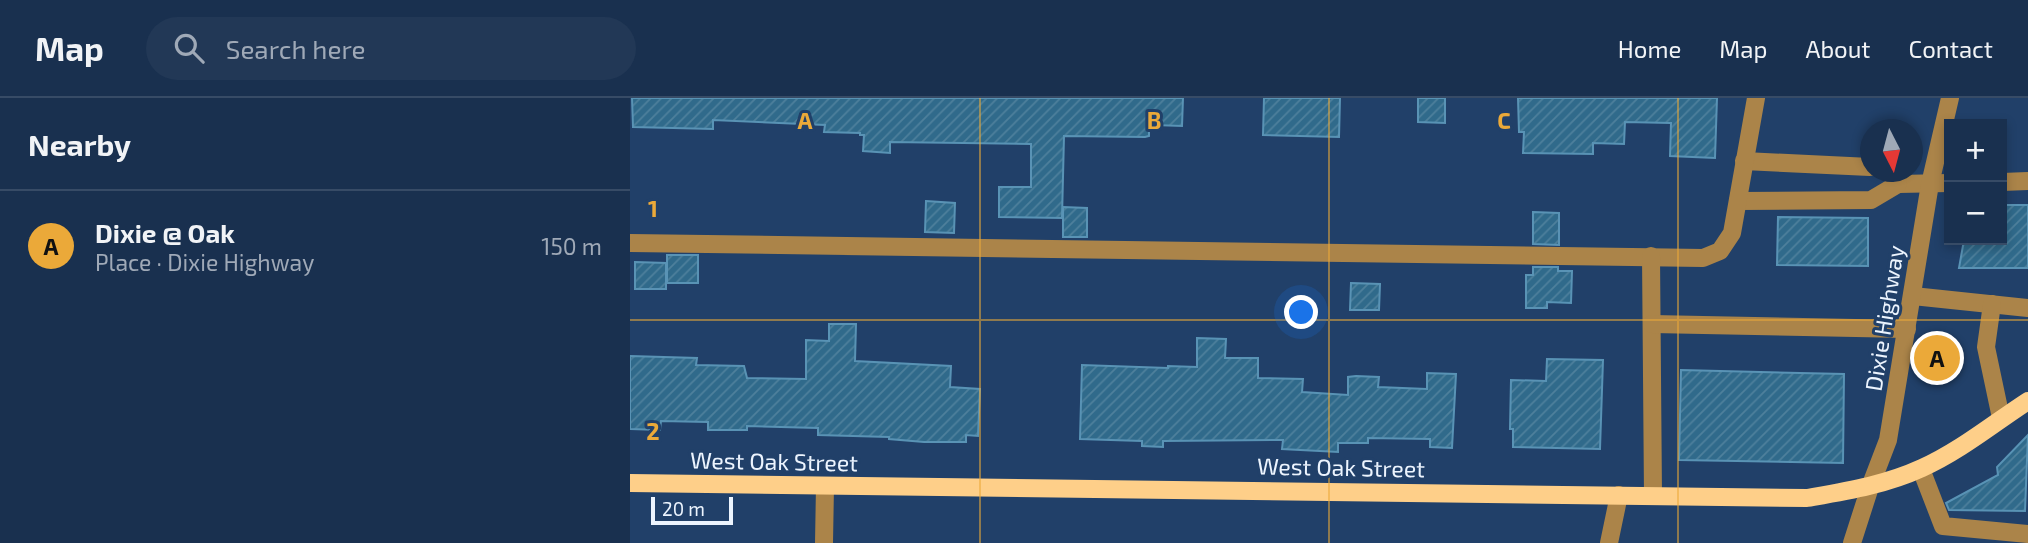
<!DOCTYPE html>
<html lang="en">
<head>
<meta charset="utf-8">
<style>
	body { margin:0; font-family:"Exo 2",sans-serif; background:#223856; color:#f1f3f6 }
	.controls { position:absolute; right:21px; top:21px; display:grid; overflow:hidden; border-radius:0px; box-shadow:0 4px 10px #0003 }
	.controls button { width:63px; height:63px; display:grid; place-items:center; padding:0; border:0; border-bottom:2px solid #374b66; background:#19304f; color:#f1f3f6; font:35px sans-serif }
	.compass { position:absolute; left:1230px; top:21px; width:63px; height:63px; border-radius:50%; background:#19304f; box-shadow:0 4px 10px #0003; rotate:174deg }
	.scale { position:absolute; left:21px; bottom:18px; width:82px; box-sizing:border-box; padding-left:7px; border:4px solid #ecf4fe; border-top:0; font-size:19px; line-height:24px; white-space:nowrap; color:#ecf4fe; -webkit-text-stroke:5px #214069; paint-order:stroke }
	.you { position:absolute; left:672px; top:215px; width:24px; height:24px; margin:-18px; border:5px solid #fff; border-radius:50%; background:#1a73e8; box-shadow:0 0 0 10px #1a73e833 }
	.badge { display:grid; place-items:center; width:46px; height:46px; border-radius:50%; background:#eba939; color:#111; font-size:23px; font-weight:700 }
	.pin { position:absolute; translate:-50% -50%; border:4px solid #fff; box-shadow:0 2px 7px #0006 }
	.list { margin:0; padding:0; list-style:none }
	h2 { display:flex; justify-content:space-between; align-items:center; height:91px; margin:0; padding:0 28px; font-size:30px }
	h2 small { font-size:23px; font-weight:400; color:#9fa9b7 }
	.list li { display:grid; grid-template-columns:46px 1fr auto; gap:21px; align-items:center; box-sizing:border-box; height:112px; padding:0 28px; border-top:2px solid #374b66 }
	.list b { display:block; font-size:26px; white-space:nowrap }
	.list p { margin:0; font-size:23px; white-space:nowrap; color:#9fa9b7 }
	.list em { font-size:23px; font-style:normal; color:#9fa9b7 }
	.icon { flex:none; width:38px; height:38px; fill:none; stroke:currentColor; stroke-width:2; stroke-linecap:round; stroke-linejoin:round }
	.map { position:relative; flex:none; width:1398px; height:445px; overflow:hidden }
	header { display:flex; align-items:center; gap:42px; box-sizing:border-box; height:98px; padding:0 35px; background:#19304f; border-bottom:2px solid #374b66 }
	header strong { font-size:33px }
	nav { display:flex; gap:38px; margin-inline-start:auto; font-size:24px }
	.search { width:490px; height:63px; background:#223856; display:flex; align-items:center; gap:18px; box-sizing:border-box; padding:0 24px; border-radius:38px; color:#9fa9b7; font-size:26px }
	main { display:flex }
	aside { flex:1; background:#19304f }
	.map>svg:first-child { display:block }
	.building { fill:url(#building-hatch); stroke:#5993b5; stroke-width:2 }
	.lines { fill:none; stroke-linecap:round; stroke-linejoin:round }
	.minor { stroke:#ab8449; stroke-width:18 }
	.major { stroke:#fecf89; stroke-width:18 }
	.grid { fill:none; stroke:#eba939; stroke-width:2; stroke-opacity:0.55 }
	.labels { text-anchor:middle; dominant-baseline:central; stroke-width:6; stroke-linejoin:round; paint-order:stroke }
	.street-label { font-size:23px; fill:#ecf4fe; stroke:#214069 }
	.grid-label { font-size:23px; text-anchor:middle; font-weight:bold; fill:#eba939; stroke:#214069; stroke-width:6; stroke-linejoin:round; paint-order:stroke }
</style>
</head>
<body>
<header>
<strong>Map</strong>
<div class="search"><svg class="icon" aria-label="search" viewBox="0 0 24 24"><circle cx="10" cy="10" r="6"/><path d="M15 15l6 6"/></svg>Search here</div>
<nav><a>Home</a><a>Map</a><a>About</a><a>Contact</a></nav>
</header>
<main>
<aside>
<h2>Nearby<small></small></h2>
<ul class="list">
<li><span class="badge">A</span><div><b>Dixie @ Oak</b><p>Place · Dixie Highway</p></div><em>150 m</em></li>
</ul>
</aside>
<div class="map">
<svg width="1398" height="445" viewBox="0 0 1398 445">
	<defs>
		<pattern id="building-hatch" width="6" height="6" patternUnits="userSpaceOnUse" patternTransform="scale(1.75)"><rect width="6" height="6" fill="#306a8b"/><path d="M-1 1l2-2M0 6l6-6M5 7l2-2" fill="none" stroke="#4e809c"/></pattern>
	</defs>
	<rect width="100%" height="100%" fill="#214069"/>
	<!-- building -->
	<g class="building">
		<polygon points="2,0 553,0 552,28 524,27 524,32 519,32 519,38 515,39 434,38 432,120 369,119 369,89 401,89 401,46 260,44 260,55 233,53 234,37 230,37 230,35 194,34 195,27 83,22 83,31 3,29"/>
		<polygon points="634,0 710,0 709,39 633,37"/>
		<polygon points="788,0 815,0 815,25 788,24"/>
		<polygon points="888,0 1087,0 1085,60 1040,58 1041,25 995,24 994,46 963,45 963,56 893,55 894,34 889,34"/>
		<polygon points="296,103 325,105 324,135 295,134"/>
		<polygon points="1372,107 1398,107 1398,170 1329,170 1334,142 1372,142"/>
		<polygon points="433,109 457,110 457,139 433,139"/>
		<polygon points="903,114 929,115 929,147 903,146"/>
		<polygon points="1148,119 1238,120 1238,168 1147,167"/>
		<rect x="37" y="157" width="31" height="28"/>
		<polygon points="5,164 36,165 36,191 5,191"/>
		<polygon points="903,169 928,169 928,173 942,173 941,205 917,204 917,210 896,210 896,177 903,177"/>
		<polygon points="721,185 750,186 749,212 720,212"/>
		<polygon points="199,226 226,226 225,263 321,268 320,289 350,291 348,338 336,337 336,344 294,344 259,341 259,339 188,337 188,330 117,328 117,332 78,332 78,324 31,323 30,332 0,331 0,258 67,260 66,267 114,268 117,280 176,281 176,242 199,243"/>
		<polygon points="567,240 596,241 595,260 628,260 628,280 673,281 672,294 718,297 718,279 726,278 749,279 748,289 797,291 797,275 826,276 822,350 800,349 800,341 738,340 738,345 708,345 708,354 652,351 653,342 533,343 533,349 512,348 512,343 450,341 452,267 538,270 538,268 567,269"/>
		<polygon points="917,261 973,262 970,351 883,349 883,331 880,331 881,282 916,283"/>
		<polygon points="1051,272 1214,276 1213,365 1049,362"/>
		<polygon points="1398,337 1395,413 1319,412 1316,405 1368,377 1367,369"/>
	</g>
	<g class="lines">
		<!-- minor -->
		<g class="minor">
			<polyline points="1114,63 1240,69"/>
			<polyline points="1260,74 1268,86 1319,85"/>
			<polyline points="1372,84 1398,83"/>
			<polyline points="1108,103 1241,102 1268,86"/>
			<polyline points="0,145 1073,160 1090,153 1102,135 1126,0"/>
			<polyline points="1021,158 1023,398"/>
			<polyline points="1283,198 1398,210"/>
			<polyline points="1362,206 1356,249 1371,320"/>
			<polyline points="1022,226 1277,231"/>
			<polyline points="1291,371 1313,428 1398,436"/>
			<polyline points="194,445 195,388"/>
			<polyline points="979,445 989,397"/>
			<polyline points="1222,445 1240,389 1258,342 1300,86 1320,0"/>
		</g>
		<!-- major -->
		<path class="major" d="M0,385l1177,15c40,-7 78,-13 115,-30 38,-17 72,-45 106,-67"/>
	</g>
	<!-- grid -->
	<path class="grid" d="M350,0v445M699,0v445M1048,0v445M0,222h1398"/>
	<g class="labels">
		<!-- street labels -->
		<g class="street-label">
			<text transform="translate(1254 220) rotate(-81)">Dixie Highway</text>
			<text transform="translate(144 363) rotate(1)">West Oak Street</text>
			<text transform="translate(711 369) rotate(1)">West Oak Street</text>
		</g>
	</g>
	<g class="grid-label">
		<text x="175" y="31">A</text>
		<text x="524" y="31">B</text>
		<text x="874" y="31">C</text>
		<text x="23" y="119">1</text>
		<text x="23" y="342">2</text>
	</g>
</svg>
<div class="controls">
<button>+</button>
<button>−</button>
</div>
<svg class="compass" viewBox="-18 -18 36 36"><path d="M0-13l5 13h-10z" fill="#e53935"/><path d="M0 13l5-13h-10z" fill="#9fa9b7"/></svg>
<div class="scale">20 m</div>
<div class="you"></div>
<div class="pin badge" style="left:1307px;top:260px">A</div>
</div>
</main>
</body>
</html>
